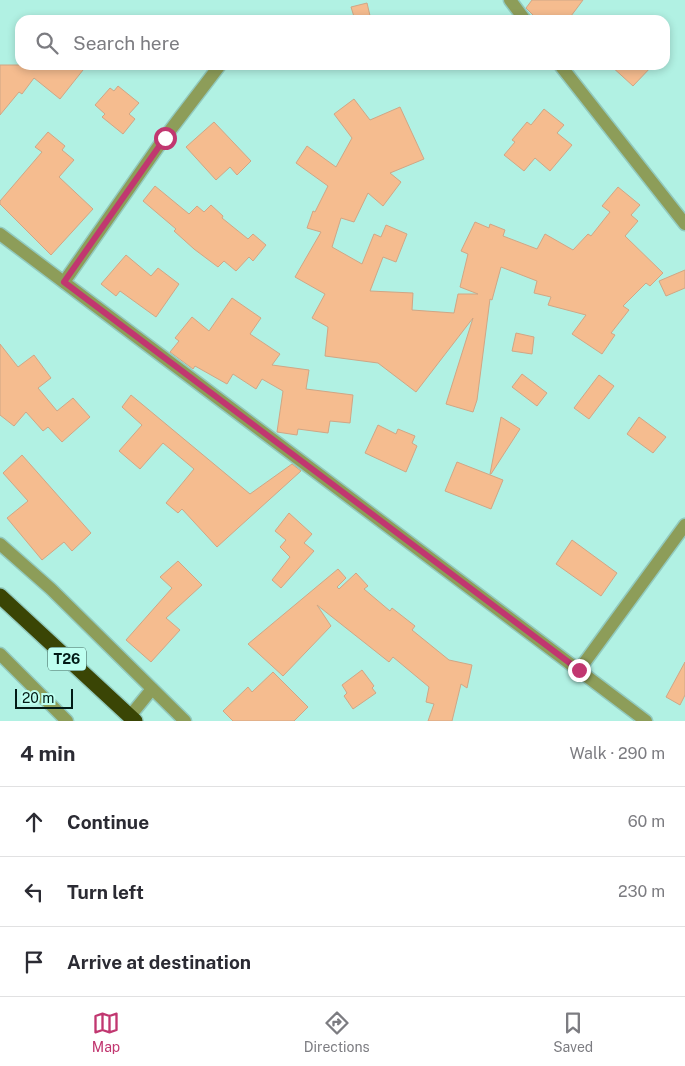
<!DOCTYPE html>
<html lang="en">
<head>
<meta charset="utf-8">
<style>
	body { margin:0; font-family:"Public Sans",sans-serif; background:#f7f7f7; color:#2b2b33 }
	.scale { position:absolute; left:15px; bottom:12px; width:58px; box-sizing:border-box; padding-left:5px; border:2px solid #021b16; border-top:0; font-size:14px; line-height:18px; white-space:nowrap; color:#021b16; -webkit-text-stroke:4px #befff0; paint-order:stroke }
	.stop { position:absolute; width:15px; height:15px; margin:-11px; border:4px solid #c13770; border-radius:50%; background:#fff }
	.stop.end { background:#c13770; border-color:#fff; box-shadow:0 1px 5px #0008 }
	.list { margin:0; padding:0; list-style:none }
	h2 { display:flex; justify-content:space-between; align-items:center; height:65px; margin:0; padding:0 20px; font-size:21px }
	h2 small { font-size:16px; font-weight:400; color:#7c7c81 }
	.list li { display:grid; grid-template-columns:32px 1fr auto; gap:15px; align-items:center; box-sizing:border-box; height:70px; padding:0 20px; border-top:1px solid #e1e1e2 }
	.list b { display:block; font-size:19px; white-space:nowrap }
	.list em { font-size:16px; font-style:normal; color:#7c7c81 }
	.icon { flex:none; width:28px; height:28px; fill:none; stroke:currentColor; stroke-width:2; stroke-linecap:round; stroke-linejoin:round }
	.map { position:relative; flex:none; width:685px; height:721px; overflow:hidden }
	.search { position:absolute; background:#fff; box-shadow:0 2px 8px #0003; left:15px; right:15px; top:15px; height:55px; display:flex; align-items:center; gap:12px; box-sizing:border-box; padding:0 18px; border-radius:15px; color:#7c7c81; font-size:19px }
	.sheet { height:275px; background:#fff }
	nav { display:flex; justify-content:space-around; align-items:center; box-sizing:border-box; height:70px; border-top:1px solid #e1e1e2; background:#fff; font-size:14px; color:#7c7c81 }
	nav a { display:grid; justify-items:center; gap:2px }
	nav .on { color:#c13770 }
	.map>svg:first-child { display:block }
	.building { fill:#f5bc8f; stroke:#d0a685 }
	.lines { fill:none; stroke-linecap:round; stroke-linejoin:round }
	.minor-casing { stroke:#92cabe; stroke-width:15 }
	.highway-casing { stroke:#92cabe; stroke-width:18 }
	.minor { stroke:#8d9d59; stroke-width:12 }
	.highway { stroke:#3a4505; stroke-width:15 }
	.route { stroke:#c13770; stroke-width:6 }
	.labels { text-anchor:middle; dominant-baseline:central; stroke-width:5; stroke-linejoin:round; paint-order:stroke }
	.shield { fill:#befff0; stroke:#3a5f57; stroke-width:1 }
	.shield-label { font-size:14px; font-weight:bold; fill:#021b16 }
</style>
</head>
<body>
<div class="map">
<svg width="685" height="721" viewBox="0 0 685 721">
	<rect width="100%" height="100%" fill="#b1f1e3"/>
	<!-- building -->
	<g class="building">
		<polygon points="532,0 583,0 568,20 538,20 526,8"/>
		<polygon points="367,3 371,20 355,20 351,7"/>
		<polygon points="0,65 87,65 60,99 34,78 22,94 19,92 0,115"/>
		<polygon points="610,65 653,65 633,86"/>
		<polygon points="118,86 139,103 129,114 135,119 123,134 102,117 105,114 95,105 110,88 114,91"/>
		<polygon points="354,99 370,120 400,107 424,159 390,173 401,182 383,206 368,193 354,222 341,218 332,247 362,264 374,234 381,237 386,225 407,234 396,262 383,257 370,291 413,293 412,310 454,313 458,294 478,294 460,287 468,254 461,251 475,222 489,228 490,224 505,230 503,236 537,249 545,234 573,250 588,234 591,236 610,212 602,206 618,187 640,205 631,215 638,221 625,236 663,273 650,286 646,283 623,306 629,310 611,333 615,335 602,354 572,334 586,315 548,305 551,297 534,293 537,281 501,267 492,300 490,299 477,400 473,412 446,404 473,318 416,392 378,363 325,356 328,327 312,318 325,294 295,277 321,232 307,228 313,211 315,212 328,186 296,163 307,146 336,167 352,138 334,114"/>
		<polygon points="544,109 564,125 557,133 572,145 550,171 535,158 524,171 504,155 515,142 512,140 527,122 531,125"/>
		<polygon points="214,122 251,161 237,175 230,167 216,180 186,147"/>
		<polygon points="48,132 65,146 62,150 74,160 59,177 93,209 51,255 0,204 0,201 42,152 35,147"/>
		<polygon points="155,186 189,214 197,206 204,212 211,205 223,216 222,218 248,239 253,234 266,245 253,261 249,257 236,271 224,261 218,267 194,249 174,231 176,229 143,201"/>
		<polygon points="126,255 151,276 158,268 179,284 156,317 120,291 116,296 101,284"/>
		<polygon points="685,270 685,288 666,296 659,281"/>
		<polygon points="232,298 261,318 250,334 280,354 272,365 309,370 306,389 353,395 350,423 330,421 328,433 298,429 297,435 277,432 283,391 262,379 256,389 233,374 227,384 195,366 193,369 170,352 179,341 175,338 192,317 209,331"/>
		<polygon points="516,333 534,337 532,354 512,351"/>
		<polygon points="0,344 18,367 34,355 51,378 38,388 57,411 73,398 90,417 62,442 48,427 43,431 26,412 14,426 0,415"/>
		<polygon points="522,374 547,393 537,406 512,387"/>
		<polygon points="599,375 614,386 589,419 574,408"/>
		<polygon points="131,395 250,494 292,464 301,471 217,547 182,509 178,513 166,503 194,469 163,443 140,469 119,451 142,425 122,407"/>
		<polygon points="501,417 520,429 491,474 490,474"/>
		<polygon points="639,417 666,437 653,453 627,434"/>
		<polygon points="378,425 396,434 398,429 415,436 412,443 417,446 406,472 365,453"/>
		<polygon points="22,455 91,533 72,551 64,542 42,560 7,518 28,501 3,473"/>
		<polygon points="457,462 503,480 491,509 445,491"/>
		<polygon points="289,513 312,534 304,543 314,551 281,588 272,580 290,557 280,547 286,540 275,531"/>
		<polygon points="572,540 617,573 601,596 556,564"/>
		<polygon points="178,561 202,585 166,618 180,630 151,662 126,640 172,588 160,577"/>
		<polygon points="338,569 346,578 337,587 339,589 356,573 368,586 364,589 390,611 392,608 415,626 412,630 449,660 472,665 467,688 461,684 452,721 428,721 434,704 426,702 429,687 393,657 389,662 317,605 331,626 283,676 248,644"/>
		<polygon points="685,662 685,695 680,705 666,697"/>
		<polygon points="362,670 374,686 372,688 376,693 353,709 344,696 347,693 342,685"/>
		<polygon points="273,672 308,707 294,721 233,721 223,711 248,687 252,692"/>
	</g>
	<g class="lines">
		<!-- minor casing -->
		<g class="minor-casing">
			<g id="minor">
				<polyline points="510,0 525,20"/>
				<polyline points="560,65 685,224"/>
				<polyline points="0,234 646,721"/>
				<polyline points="64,282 165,137 220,65"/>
				<polyline points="0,544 51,589 185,721"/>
				<polyline points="0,654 67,721"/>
				<polyline points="579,670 685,525"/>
				<polyline points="130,716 152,689"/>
			</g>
		</g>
		<!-- highway casing -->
		<g class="highway-casing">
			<polyline id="highway" points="0,596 135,721"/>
		</g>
		<!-- minor -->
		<use href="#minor" class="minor"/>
		<!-- highway -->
		<use href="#highway" class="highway"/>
	</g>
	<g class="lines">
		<!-- route -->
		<polyline class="route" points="165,138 64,282 579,670"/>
	</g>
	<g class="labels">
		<!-- shield labels -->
		<rect class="shield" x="48" y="647.5" width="38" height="23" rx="4"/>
		<g class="shield-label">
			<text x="67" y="659">T26</text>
		</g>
	</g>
</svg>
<div class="scale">20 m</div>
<div class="stop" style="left:165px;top:138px"></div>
<div class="stop end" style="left:579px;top:670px"></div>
<div class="search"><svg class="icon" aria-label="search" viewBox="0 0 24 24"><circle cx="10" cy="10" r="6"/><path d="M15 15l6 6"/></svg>Search here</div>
</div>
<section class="sheet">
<h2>4 min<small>Walk · 290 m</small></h2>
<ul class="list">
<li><svg class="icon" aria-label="ahead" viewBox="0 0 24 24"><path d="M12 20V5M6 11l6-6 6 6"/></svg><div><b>Continue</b></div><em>60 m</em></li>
<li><svg class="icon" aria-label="left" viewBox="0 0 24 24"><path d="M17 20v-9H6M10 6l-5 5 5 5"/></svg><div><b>Turn left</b></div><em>230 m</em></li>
<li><svg class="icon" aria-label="arrive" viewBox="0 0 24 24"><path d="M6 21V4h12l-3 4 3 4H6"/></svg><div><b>Arrive at destination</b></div></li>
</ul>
</section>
<nav>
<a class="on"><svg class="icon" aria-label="map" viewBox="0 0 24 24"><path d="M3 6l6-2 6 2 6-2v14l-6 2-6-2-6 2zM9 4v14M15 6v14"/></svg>Map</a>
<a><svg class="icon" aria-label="directions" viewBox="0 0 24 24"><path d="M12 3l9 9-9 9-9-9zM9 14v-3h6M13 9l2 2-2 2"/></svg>Directions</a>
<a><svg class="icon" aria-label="saved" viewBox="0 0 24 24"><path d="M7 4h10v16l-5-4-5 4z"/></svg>Saved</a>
</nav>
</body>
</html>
